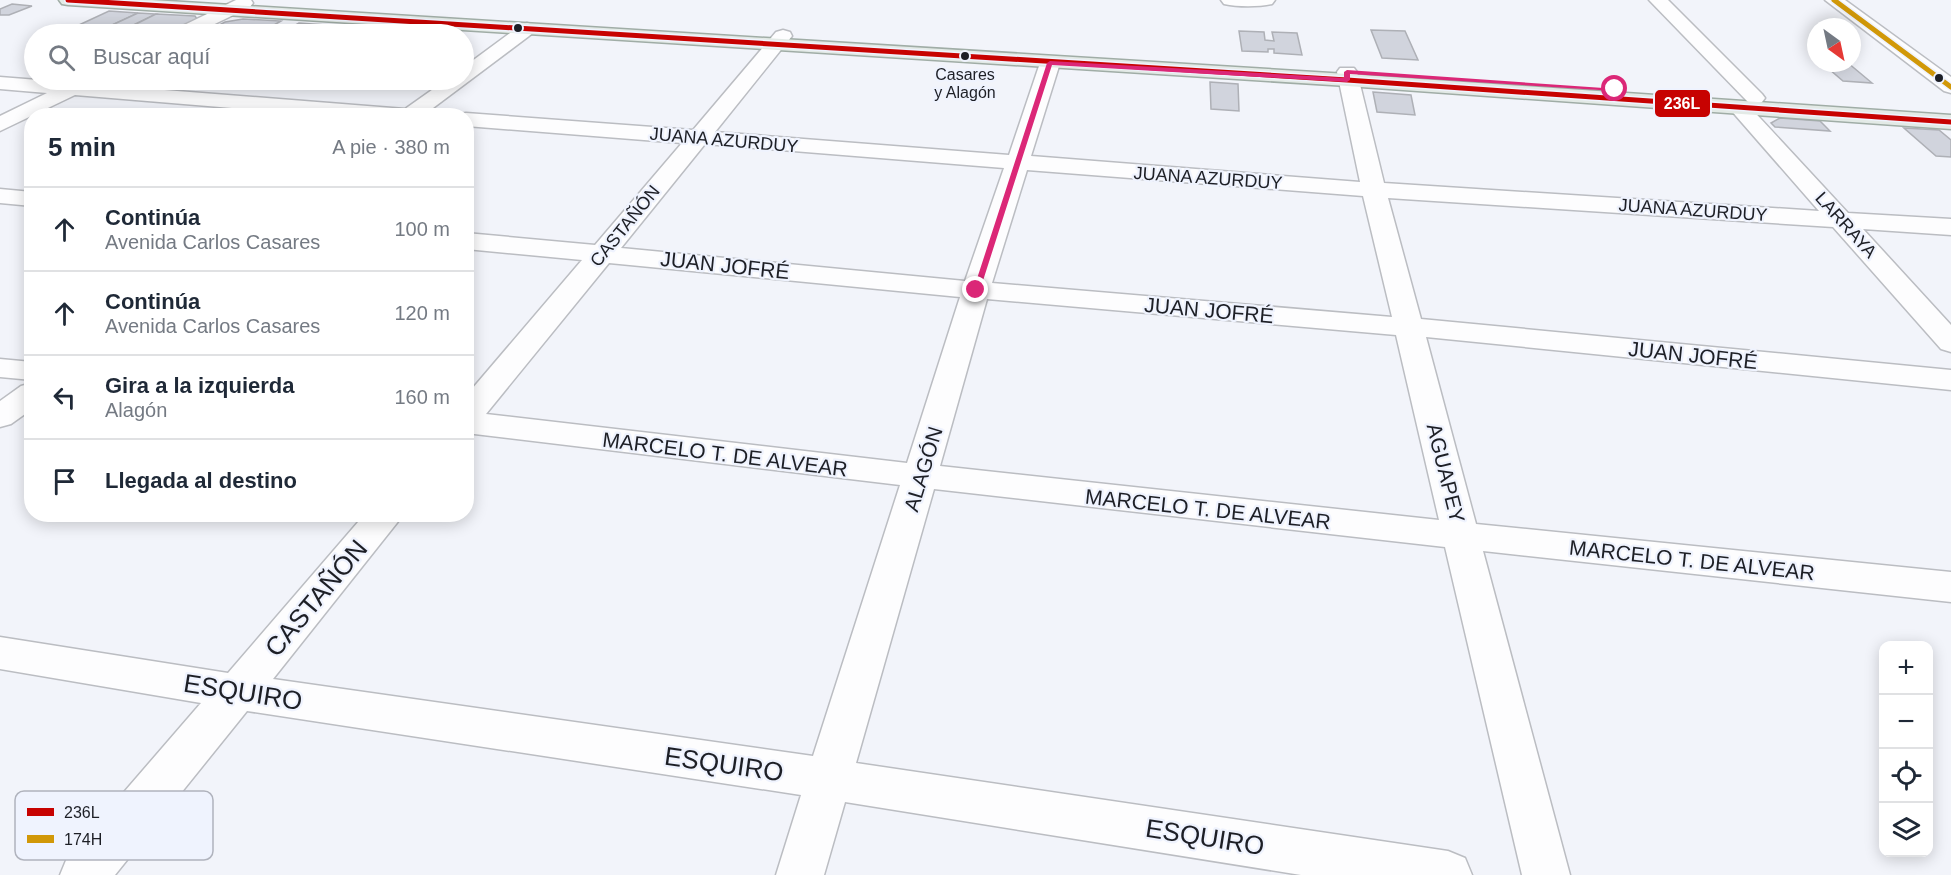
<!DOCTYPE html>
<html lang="es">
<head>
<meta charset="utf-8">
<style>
	body { margin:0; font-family:Helvetica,sans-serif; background:#f6f6f7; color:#1f2937 }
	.controls { position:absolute; right:18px; bottom:18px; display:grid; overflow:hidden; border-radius:12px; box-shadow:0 3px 15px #0003 }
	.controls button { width:54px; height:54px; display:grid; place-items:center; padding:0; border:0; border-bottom:2px solid #e0e1e3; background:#fff; color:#1f2937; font:30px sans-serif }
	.compass { position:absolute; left:1807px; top:18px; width:54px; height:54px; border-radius:50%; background:#fff; box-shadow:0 3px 15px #0003; rotate:147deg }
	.stop { position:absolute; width:18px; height:18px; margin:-14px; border:4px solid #db2777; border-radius:50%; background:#fff }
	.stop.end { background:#db2777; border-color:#fff; box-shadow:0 2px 6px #0008 }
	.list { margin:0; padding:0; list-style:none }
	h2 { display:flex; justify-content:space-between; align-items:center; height:78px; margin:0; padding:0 24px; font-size:26px }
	h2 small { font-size:20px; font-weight:400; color:#747a83 }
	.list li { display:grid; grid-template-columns:39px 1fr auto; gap:18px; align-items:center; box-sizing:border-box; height:84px; padding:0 24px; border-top:2px solid #e0e1e3 }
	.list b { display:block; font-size:22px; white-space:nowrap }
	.list p { margin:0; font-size:20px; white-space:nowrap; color:#747a83 }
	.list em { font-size:20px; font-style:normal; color:#747a83 }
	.icon { flex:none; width:33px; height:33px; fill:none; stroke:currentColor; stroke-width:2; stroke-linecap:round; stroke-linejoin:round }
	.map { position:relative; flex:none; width:1951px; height:875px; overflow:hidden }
	.search { position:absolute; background:#fff; box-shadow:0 3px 15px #0003; left:24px; top:24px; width:450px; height:66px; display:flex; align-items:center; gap:15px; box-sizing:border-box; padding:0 21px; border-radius:33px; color:#747a83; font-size:22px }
	.panel { position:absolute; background:#fff; box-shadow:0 3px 15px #0003; left:24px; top:108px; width:450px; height:414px; border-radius:24px }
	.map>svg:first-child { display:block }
	.building { fill:#d1d4dd; stroke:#aeb0b6; stroke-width:1.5 }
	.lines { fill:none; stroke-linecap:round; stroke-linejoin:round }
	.street-casing { stroke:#bbbdc2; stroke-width:3 }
	.secondary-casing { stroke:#bbbdc2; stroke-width:3 }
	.primary-casing { stroke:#a0ada6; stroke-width:3 }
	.street { fill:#fdfdfe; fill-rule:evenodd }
	.secondary { fill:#fdfdfe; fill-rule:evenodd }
	.primary { fill:#e3eae6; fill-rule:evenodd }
	.bus-1-casing { stroke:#eff3fe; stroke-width:8 }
	.bus-2-casing { stroke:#eff3fe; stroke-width:8 }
	.bus-1 { stroke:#c70201; stroke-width:5 }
	.bus-2 { stroke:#d19808; stroke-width:5 }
	.route { fill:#db2777 }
	.bus-dot { fill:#1d1f26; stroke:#eff3fe; stroke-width:2 }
	.labels { text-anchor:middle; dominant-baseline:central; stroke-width:4.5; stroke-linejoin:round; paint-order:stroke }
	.far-bus-label { font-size:16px; fill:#1d1f26; stroke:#eff3fe }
	.far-street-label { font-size:18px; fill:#1d1f26; stroke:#eff3fe }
	.street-label { font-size:21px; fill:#1d1f26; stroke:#eff3fe }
	.near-street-label { font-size:26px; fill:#1d1f26; stroke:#eff3fe }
	.key { fill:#eff3fe; stroke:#b0b3bd; stroke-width:1.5 }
	.key-label { font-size:16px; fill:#1d1f26 }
	.line-badge { stroke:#eff3fe; stroke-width:2 }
	.badge-label { font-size:16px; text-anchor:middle; font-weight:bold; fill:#fff }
</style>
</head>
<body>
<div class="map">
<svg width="1951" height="875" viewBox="0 0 1951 875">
	<rect width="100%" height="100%" fill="#f2f4fa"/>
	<!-- building -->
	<g class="building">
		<polygon points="12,4 32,6 9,15 0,15 0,9"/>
		<polygon points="109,11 138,13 95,33 66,31"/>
		<polygon points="138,13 156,14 117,33 97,32"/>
		<polygon points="156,14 195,16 197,19 181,27 134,25"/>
		<polygon points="243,19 281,21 260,33 210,30 225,22"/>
		<polygon points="299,23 327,25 310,34 279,34"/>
		<polygon points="1371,30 1405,31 1418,60 1382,58"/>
		<polygon points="1239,31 1264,32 1265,40 1274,41 1272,32 1297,33 1302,55 1274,53 1274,49 1268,49 1268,52 1242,51"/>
		<polygon points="1822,63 1848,63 1872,83 1843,81"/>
		<polygon points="1210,82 1238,84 1239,111 1211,109"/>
		<polygon points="1373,92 1411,95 1415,115 1377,112"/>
		<polygon points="1780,118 1820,121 1830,131 1775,127 1771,123"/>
		<polygon points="1904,128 1939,130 1951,140 1951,157 1936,156"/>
	</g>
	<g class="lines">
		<!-- street casing -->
		<g class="street-casing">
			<g id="street">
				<polygon points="236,0 251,0 253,3 250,7 194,34 172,34 174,30"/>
				<path d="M1221,0h54l-3,4c-14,3 -34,3 -48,0z"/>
				<polygon points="1649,0 1668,0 1762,94 1765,98 1762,102 1755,104 1748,102"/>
				<polygon points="527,23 533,25 536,29 533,33 425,114 426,116 329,116 75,95 0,131 0,116 47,93 0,89 0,77 405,109 446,80 464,80 464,67 521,25"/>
				<path d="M783,30l7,2 2,4 -77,96 294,23 31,-92 3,-4h14l3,4 -29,93 329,26 -23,-110 3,-4h14l3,4 27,111 435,28 -90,-103 4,-4 7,-2 7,2 101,109 103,6v16l-88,-6 88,96v27l-10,-3 -108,-122 -445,-29 33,121 530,51v20l-525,-53 50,187 475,48v30l-468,-51 87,324h-48l-77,-328 -511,-58 -78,274 592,88 17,7 7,17h-171l-456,-73 -21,73h-48l25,-80 -554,-84 -132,164h-55l7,-17 134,-155 -201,-34v-32l228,36 137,-159h39l-131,165 540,77 87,-271 -434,-52v-37l116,-136 -116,-11v-16l129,12 87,-102 -216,-17v-10l-8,-2 8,-1 227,17 83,-98zM705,144l299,24 -39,113 -344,-33zM1027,170l336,26 29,121 -400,-34zM609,263l351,34 -53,166 -421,-49zM987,299l409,36 43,185 -499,-54z"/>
				<polygon points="0,189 32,192 32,206 0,203"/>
				<polygon points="0,359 32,362 32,380 0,377"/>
				<polygon points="32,383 32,409 11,424 0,427 0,401 21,386"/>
			</g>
		</g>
		<!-- secondary casing -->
		<g class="secondary-casing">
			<polygon id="secondary" points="1825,0 1845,0 1951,77 1951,93 1944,91"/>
		</g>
		<!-- primary casing -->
		<g class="primary-casing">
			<polygon id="primary" points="59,0 152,0 1347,74 1951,115 1951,129 1347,86 68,5 62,4"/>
		</g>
		<!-- street -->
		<use href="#street" class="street"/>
		<!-- secondary -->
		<use href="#secondary" class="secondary"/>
		<!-- primary -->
		<use href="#primary" class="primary"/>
		<!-- bus-1 casing -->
		<g class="bus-1-casing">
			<polyline id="bus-1" points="68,0 1347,80 1951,122"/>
		</g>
		<!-- bus-2 casing -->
		<g class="bus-2-casing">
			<polyline id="bus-2" points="1834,0 1951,87"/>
		</g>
		<!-- bus-1 -->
		<use href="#bus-1" class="bus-1"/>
		<!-- bus-2 -->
		<use href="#bus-2" class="bus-2"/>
	</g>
	<!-- route -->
	<polygon class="route" points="1050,61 1344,78 1344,72 1347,70 1618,89 1615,91 1350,74 1350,80 1347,82 1052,65 980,290 973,291 1047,63"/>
	<!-- markers -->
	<g class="bus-dot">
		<circle cx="518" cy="28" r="5"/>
		<circle cx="965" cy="56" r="5"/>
		<circle cx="1939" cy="78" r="5"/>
	</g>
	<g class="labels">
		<!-- far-bus labels -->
		<g class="far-bus-label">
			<text x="965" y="74">Casares<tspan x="965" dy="18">y Alagón</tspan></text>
		</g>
		<!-- far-street labels -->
		<g class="far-street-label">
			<text transform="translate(724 140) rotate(5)">JUANA AZURDUY</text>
			<text transform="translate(1208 178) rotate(4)">JUANA AZURDUY</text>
			<text transform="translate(1693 210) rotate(4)">JUANA AZURDUY</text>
			<text transform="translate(1846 225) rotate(48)">LARRAYA</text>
			<text transform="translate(625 226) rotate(-51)">CASTAÑÓN</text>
		</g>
		<!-- street labels -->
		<g class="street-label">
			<text transform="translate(725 265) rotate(6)">JUAN JOFRÉ</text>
			<text transform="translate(1209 310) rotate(5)">JUAN JOFRÉ</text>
			<text transform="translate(1693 355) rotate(6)">JUAN JOFRÉ</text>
			<text transform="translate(725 454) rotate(7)">MARCELO T. DE ALVEAR</text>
			<text transform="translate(923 469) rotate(-73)">ALAGÓN</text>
			<text transform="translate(1446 473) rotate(76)">AGUAPEY</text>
			<text transform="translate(1208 509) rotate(6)">MARCELO T. DE ALVEAR</text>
			<text transform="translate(1692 560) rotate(6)">MARCELO T. DE ALVEAR</text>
		</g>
		<!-- near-street labels -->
		<g class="near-street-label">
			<text transform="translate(316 598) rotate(-50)">CASTAÑÓN</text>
			<text transform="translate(243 692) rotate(9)">ESQUIRO</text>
			<text transform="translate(724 764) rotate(8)">ESQUIRO</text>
			<text transform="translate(1205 837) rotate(9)">ESQUIRO</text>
		</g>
	</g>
	<!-- legend -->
	<rect x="15" y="791" width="198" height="69" rx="9" class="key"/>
	<rect x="27" y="808" width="27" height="8" fill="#c70201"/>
	<rect x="27" y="835" width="27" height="8" fill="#d19808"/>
	<g class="key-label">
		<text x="64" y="818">236L</text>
		<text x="64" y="845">174H</text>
	</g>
	<rect class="line-badge" x="1654" y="89" width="57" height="29" rx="6" fill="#c70201"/>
	<g class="badge-label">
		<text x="1682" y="109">236L</text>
	</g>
</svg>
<div class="controls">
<button>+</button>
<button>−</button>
<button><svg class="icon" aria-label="locate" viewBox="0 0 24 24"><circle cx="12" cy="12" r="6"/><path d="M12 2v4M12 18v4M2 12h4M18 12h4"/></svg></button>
<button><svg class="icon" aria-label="layers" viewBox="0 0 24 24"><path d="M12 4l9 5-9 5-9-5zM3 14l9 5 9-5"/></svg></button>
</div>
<svg class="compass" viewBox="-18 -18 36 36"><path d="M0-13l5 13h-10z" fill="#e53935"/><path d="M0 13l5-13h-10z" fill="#747a83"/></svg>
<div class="stop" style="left:1615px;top:89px"></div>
<div class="stop end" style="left:976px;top:290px"></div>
<div class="search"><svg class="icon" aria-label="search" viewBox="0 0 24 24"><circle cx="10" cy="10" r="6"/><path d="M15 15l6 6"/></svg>Buscar aquí</div>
<section class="panel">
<h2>5 min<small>A pie · 380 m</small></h2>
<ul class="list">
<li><svg class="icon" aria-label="ahead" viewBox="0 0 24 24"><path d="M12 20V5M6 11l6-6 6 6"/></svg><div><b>Continúa</b><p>Avenida Carlos Casares</p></div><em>100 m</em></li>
<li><svg class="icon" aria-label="ahead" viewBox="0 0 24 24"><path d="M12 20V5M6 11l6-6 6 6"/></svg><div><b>Continúa</b><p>Avenida Carlos Casares</p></div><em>120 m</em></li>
<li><svg class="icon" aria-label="left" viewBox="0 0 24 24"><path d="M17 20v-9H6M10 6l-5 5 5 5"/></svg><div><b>Gira a la izquierda</b><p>Alagón</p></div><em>160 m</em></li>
<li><svg class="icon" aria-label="arrive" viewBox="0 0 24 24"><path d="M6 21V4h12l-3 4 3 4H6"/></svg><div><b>Llegada al destino</b></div></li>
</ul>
</section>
</div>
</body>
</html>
